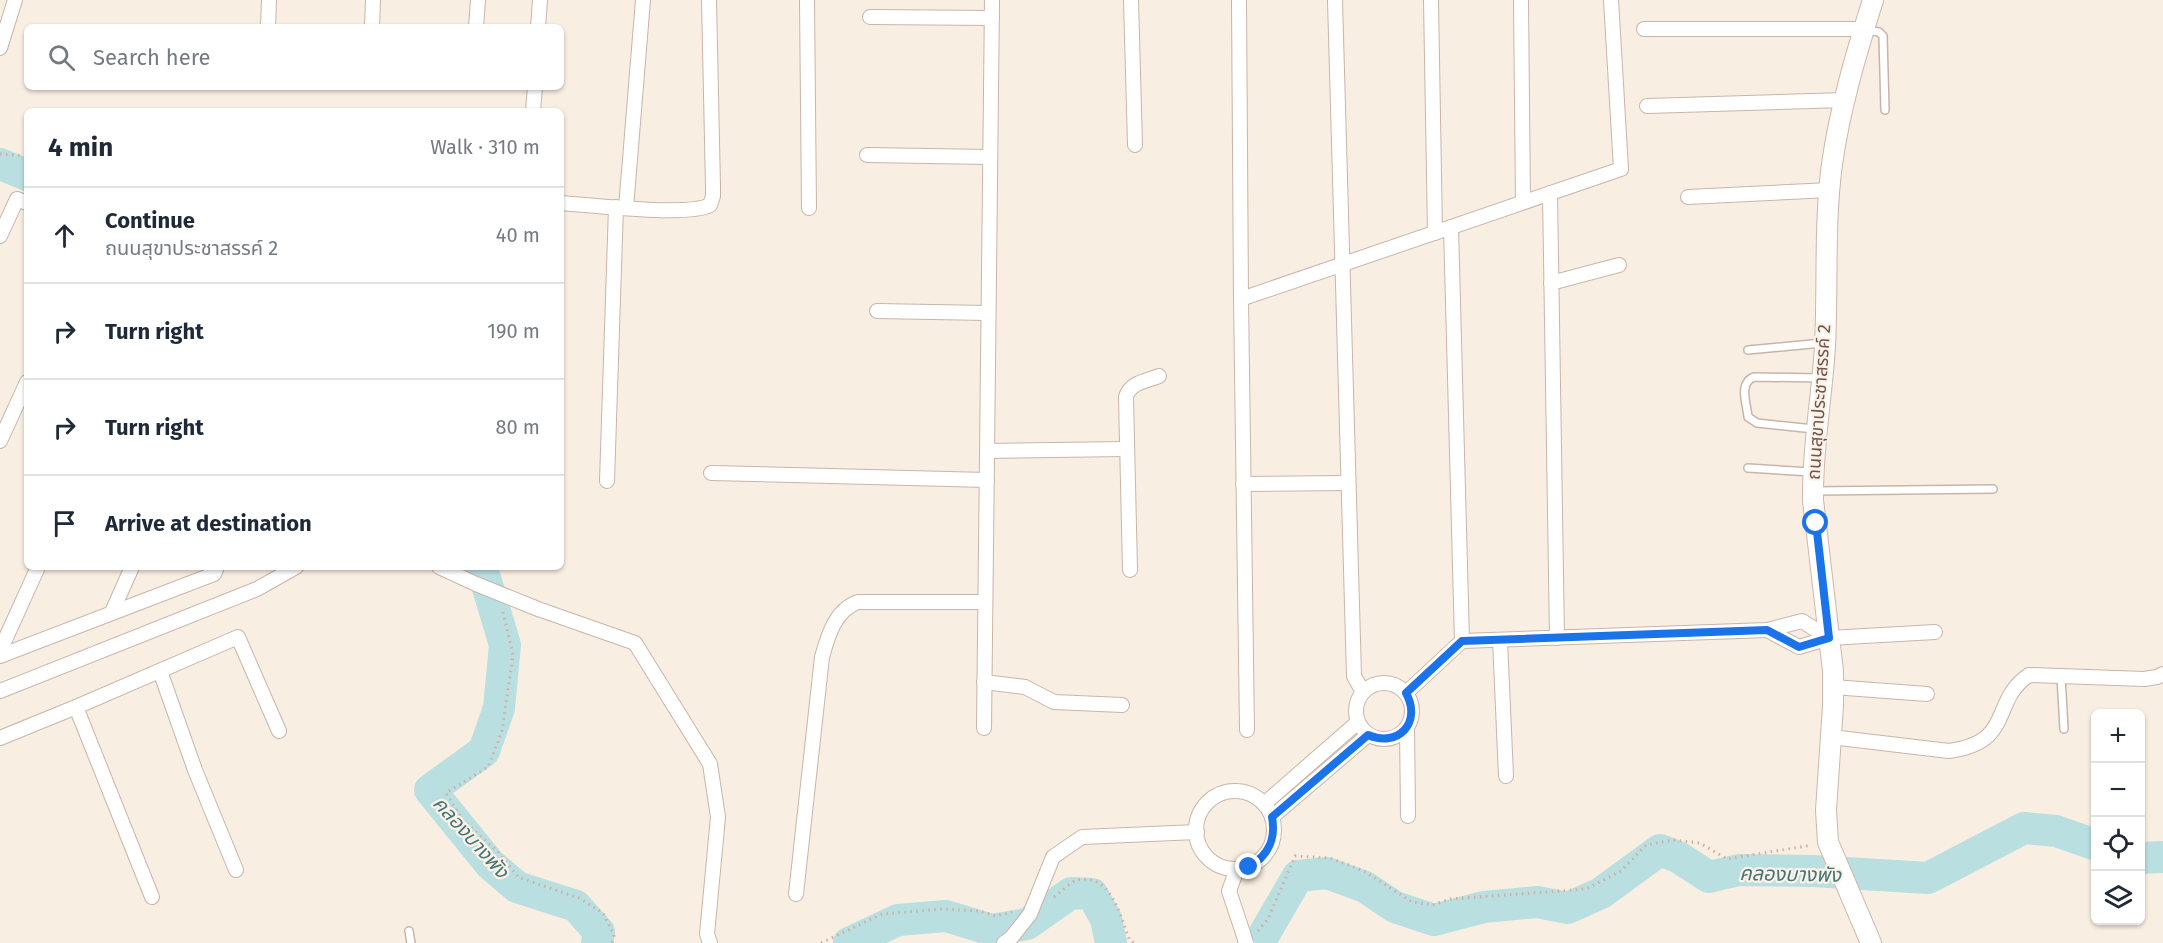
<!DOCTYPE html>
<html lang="en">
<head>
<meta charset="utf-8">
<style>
	body { margin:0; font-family:"Fira Sans","Noto Sans Thai",sans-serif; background:#f6f6f7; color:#1f2937 }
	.controls { position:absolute; right:18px; bottom:18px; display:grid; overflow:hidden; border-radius:9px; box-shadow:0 2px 4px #0004 }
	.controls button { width:54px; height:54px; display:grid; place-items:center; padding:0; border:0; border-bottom:2px solid #e0e1e3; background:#fff; color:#1f2937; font:30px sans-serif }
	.stop { position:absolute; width:18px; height:18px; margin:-14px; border:4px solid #1a73e8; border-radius:50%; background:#fff }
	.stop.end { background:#1a73e8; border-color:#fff; box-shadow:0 2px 6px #0008 }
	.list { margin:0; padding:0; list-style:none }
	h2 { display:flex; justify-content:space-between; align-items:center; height:78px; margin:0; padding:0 24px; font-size:26px }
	h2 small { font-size:20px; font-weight:400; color:#747a83 }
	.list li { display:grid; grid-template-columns:39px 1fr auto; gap:18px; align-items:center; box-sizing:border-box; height:96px; padding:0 24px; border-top:2px solid #e0e1e3 }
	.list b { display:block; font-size:22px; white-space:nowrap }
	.list p { margin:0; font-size:20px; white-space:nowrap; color:#747a83 }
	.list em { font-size:20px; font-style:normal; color:#747a83 }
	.icon { flex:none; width:33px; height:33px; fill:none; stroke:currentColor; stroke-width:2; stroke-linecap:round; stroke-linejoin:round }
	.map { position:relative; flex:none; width:2163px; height:943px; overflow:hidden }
	.search { position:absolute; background:#fff; box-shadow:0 2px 4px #0004; left:24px; top:24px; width:540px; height:66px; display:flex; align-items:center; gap:15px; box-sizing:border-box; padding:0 21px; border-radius:9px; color:#747a83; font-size:22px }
	.panel { position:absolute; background:#fff; box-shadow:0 2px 4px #0004; left:24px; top:108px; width:540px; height:462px; border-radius:9px }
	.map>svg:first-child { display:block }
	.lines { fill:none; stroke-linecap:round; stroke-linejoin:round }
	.river { stroke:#b9dfe0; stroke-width:32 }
	.lane-casing { stroke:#c8b5aa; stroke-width:10 }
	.street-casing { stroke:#c8b5aa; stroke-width:16 }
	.secondary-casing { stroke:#ceb6aa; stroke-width:22 }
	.path { stroke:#d0aea0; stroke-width:3; stroke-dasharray:1.5 4.5; stroke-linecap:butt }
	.lane { stroke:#fff; stroke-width:7 }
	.street { stroke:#fff; stroke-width:14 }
	.secondary { stroke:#fff; stroke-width:20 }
	.street-bridge-casing { stroke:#c8b5aa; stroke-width:16; stroke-linecap:butt }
	.street-bridge { stroke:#fff; stroke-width:14 }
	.route { stroke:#1a73e8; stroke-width:8 }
	.labels { text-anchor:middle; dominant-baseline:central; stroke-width:4.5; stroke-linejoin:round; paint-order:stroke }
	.street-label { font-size:18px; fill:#6e544b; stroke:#fdf2e7 }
	.water-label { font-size:20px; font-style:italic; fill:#447679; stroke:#fdf2e7 }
</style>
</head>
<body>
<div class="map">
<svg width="2163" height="943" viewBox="0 0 2163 943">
	<rect width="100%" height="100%" fill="#f9eee2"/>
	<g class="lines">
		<!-- river -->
		<g class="river">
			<polyline points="0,164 27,175"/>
			<polyline points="480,567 485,578 505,645 499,708 484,751 430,790 490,864 517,887 576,906 599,932 597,943"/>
			<polyline points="2140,858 2163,857"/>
			<polyline points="849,943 898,920 946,916 992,930 1027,924 1071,893 1092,894 1106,919 1111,943"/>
			<polyline points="1259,943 1298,876 1327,873 1365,887 1395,907 1434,920 1484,907 1537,902 1568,908 1601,893 1660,850 1678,857 1709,877 1739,870 1813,871 1928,878 2024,828 2056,831 2096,845"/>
		</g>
		<!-- lane casing -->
		<g class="lane-casing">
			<g id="lane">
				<polyline points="1866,30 1879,32 1883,36 1885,110"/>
				<polyline points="1748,350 1822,343"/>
				<path d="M1814,429l-57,-6 -9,-6c-1,-13 -10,-34 6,-40l67,1"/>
				<polyline points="1748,468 1811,472"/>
				<polyline points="1815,491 1993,489"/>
				<polyline points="2061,676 2064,729"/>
				<polyline points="409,931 411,943"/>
			</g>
		</g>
		<!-- street casing -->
		<g class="street-casing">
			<g id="street">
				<polyline points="807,0 809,208"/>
				<polyline points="1131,0 1135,145"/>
				<polyline points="1239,0 1241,299 1247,730"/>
				<polyline points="1335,0 1354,676 1363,692"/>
				<polyline points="1431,0 1435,233"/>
				<polyline points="1521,0 1523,202"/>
				<polyline points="870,17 992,18"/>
				<polyline points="268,27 269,0"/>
				<polyline points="372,27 373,0"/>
				<polyline points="476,27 478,0"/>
				<polyline points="538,27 540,0"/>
				<polyline points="1644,29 1864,29"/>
				<polyline points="0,48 15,0"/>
				<polyline points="1647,106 1845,100"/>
				<polyline points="533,111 535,87"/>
				<polyline points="867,155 989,157"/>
				<polyline points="1550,193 1557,638"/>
				<polyline points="1688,197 1830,190"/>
				<path d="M561,203c29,2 127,14 149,2l3,-9v-9l-4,-187"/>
				<polyline points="626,208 643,0"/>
				<polyline points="1451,227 1462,641"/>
				<polyline points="0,236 17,199 27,203"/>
				<polyline points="1551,283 1619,265"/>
				<polyline points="1241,299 1621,169 1611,0"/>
				<polyline points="877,311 987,313"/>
				<polyline points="0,441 27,382"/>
				<polyline points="988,451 1126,449"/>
				<polyline points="711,473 987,480"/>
				<polyline points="607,481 616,207"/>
				<polyline points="1243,484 1348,483"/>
				<polyline points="439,567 476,584 538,609 635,643 710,764 718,817 707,934 710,943"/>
				<path d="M1130,570l-4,-173c4,-15 21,-16 33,-21"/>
				<polyline points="112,612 132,567"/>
				<polyline points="1767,630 1799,647 1829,638 1935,632"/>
				<polyline points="1500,640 1506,776"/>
				<polyline points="0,651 38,567"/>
				<polyline points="0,656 214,574 217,567"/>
				<polyline points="160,671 195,770 236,870"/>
				<polyline points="984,682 1025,687 1054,702 1122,705"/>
				<circle cx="1384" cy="711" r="28"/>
				<polyline points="1833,687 1927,694"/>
				<polyline points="0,691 257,589 296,567"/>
				<polyline points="1406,693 1462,641 1767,630 1802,621 1829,638"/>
				<polyline points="76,707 152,897"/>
				<polyline points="1407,727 1408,816"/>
				<polyline points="984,728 992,0"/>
				<path d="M1831,737l118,14c66,-9 41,-50 80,-76l115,4 13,-2 6,-3"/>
				<polyline points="0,738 76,707 238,637 279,731"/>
				<circle cx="1235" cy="830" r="39"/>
				<polyline points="1264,804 1358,722"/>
				<polyline points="1272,817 1368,735"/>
				<polyline points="1237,869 1229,891 1243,933"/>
				<path d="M796,894l26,-237c6,-21 13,-47 36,-55h127"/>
				<polyline points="1004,943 1011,938 1030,914 1053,857 1082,837 1197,832"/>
			</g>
		</g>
		<!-- secondary casing -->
		<g class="secondary-casing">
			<path id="secondary" d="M1871,943l-43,-101 -2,-32 7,-104v-35l-20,-171c-1,-51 9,-103 12,-154 3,-61 -1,-122 7,-182 8,-56 24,-110 41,-164"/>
		</g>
		<!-- path -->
		<g class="path">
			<polyline points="0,154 27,156"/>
			<polyline points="503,612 513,655 502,731 488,767 446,793 462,819 498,852 518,877 579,898 603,913 614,935 612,943"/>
			<path d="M1054,897c7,-5 16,-15 23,-17 34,-7 43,35 52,59l5,4"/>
			<polyline points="1258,931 1268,919 1295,856 1330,858 1364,871 1412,902 1433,905 1450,899 1586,889 1621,871 1646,845 1673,840 1700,843 1727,859 1812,845"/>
			<polyline points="821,943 882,914 942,909 979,911 996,916 1012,912"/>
		</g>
		<!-- lane -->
		<use href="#lane" class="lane"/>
		<!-- street -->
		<use href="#street" class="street"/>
		<!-- secondary -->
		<use href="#secondary" class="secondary"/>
		<!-- street-bridge casing -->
		<g class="street-bridge-casing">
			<polyline id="street-bridge" points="1243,933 1246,943"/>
		</g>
		<!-- street-bridge -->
		<use href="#street-bridge" class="street-bridge"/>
	</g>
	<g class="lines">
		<!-- route -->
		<path class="route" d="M1249,867c20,-12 27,-28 23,-50l96,-82c31,13 54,-13 38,-42l56,-52 305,-11 32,17 30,-9 -13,-115"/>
	</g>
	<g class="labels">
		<!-- street labels -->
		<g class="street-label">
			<text transform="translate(1819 402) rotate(-86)">ถนนสุขาประชาสรรค์ 2</text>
		</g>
		<!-- water labels -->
		<g class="water-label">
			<text transform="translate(471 837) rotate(48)">คลองบางพัง</text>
			<text transform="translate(1790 874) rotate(1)">คลองบางพัง</text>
		</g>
	</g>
</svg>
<div class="controls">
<button>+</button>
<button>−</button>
<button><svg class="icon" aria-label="locate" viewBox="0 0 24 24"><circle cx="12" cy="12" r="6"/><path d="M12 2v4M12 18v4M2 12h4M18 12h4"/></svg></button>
<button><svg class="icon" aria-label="layers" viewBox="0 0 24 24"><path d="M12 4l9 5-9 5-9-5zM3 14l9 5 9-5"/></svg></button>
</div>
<div class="stop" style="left:1816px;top:523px"></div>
<div class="stop end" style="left:1249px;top:867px"></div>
<div class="search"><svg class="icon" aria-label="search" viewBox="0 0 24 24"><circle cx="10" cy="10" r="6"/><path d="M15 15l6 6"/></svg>Search here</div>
<section class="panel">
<h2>4 min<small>Walk · 310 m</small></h2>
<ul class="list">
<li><svg class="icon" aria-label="ahead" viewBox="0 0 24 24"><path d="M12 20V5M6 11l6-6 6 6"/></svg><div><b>Continue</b><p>ถนนสุขาประชาสรรค์ 2</p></div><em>40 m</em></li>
<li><svg class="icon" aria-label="right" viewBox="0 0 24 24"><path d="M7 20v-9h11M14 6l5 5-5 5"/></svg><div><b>Turn right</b></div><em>190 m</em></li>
<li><svg class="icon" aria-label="right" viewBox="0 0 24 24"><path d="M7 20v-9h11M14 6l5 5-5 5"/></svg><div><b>Turn right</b></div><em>80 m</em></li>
<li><svg class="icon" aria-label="arrive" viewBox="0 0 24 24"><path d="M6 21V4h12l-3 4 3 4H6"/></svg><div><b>Arrive at destination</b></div></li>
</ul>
</section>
</div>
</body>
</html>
